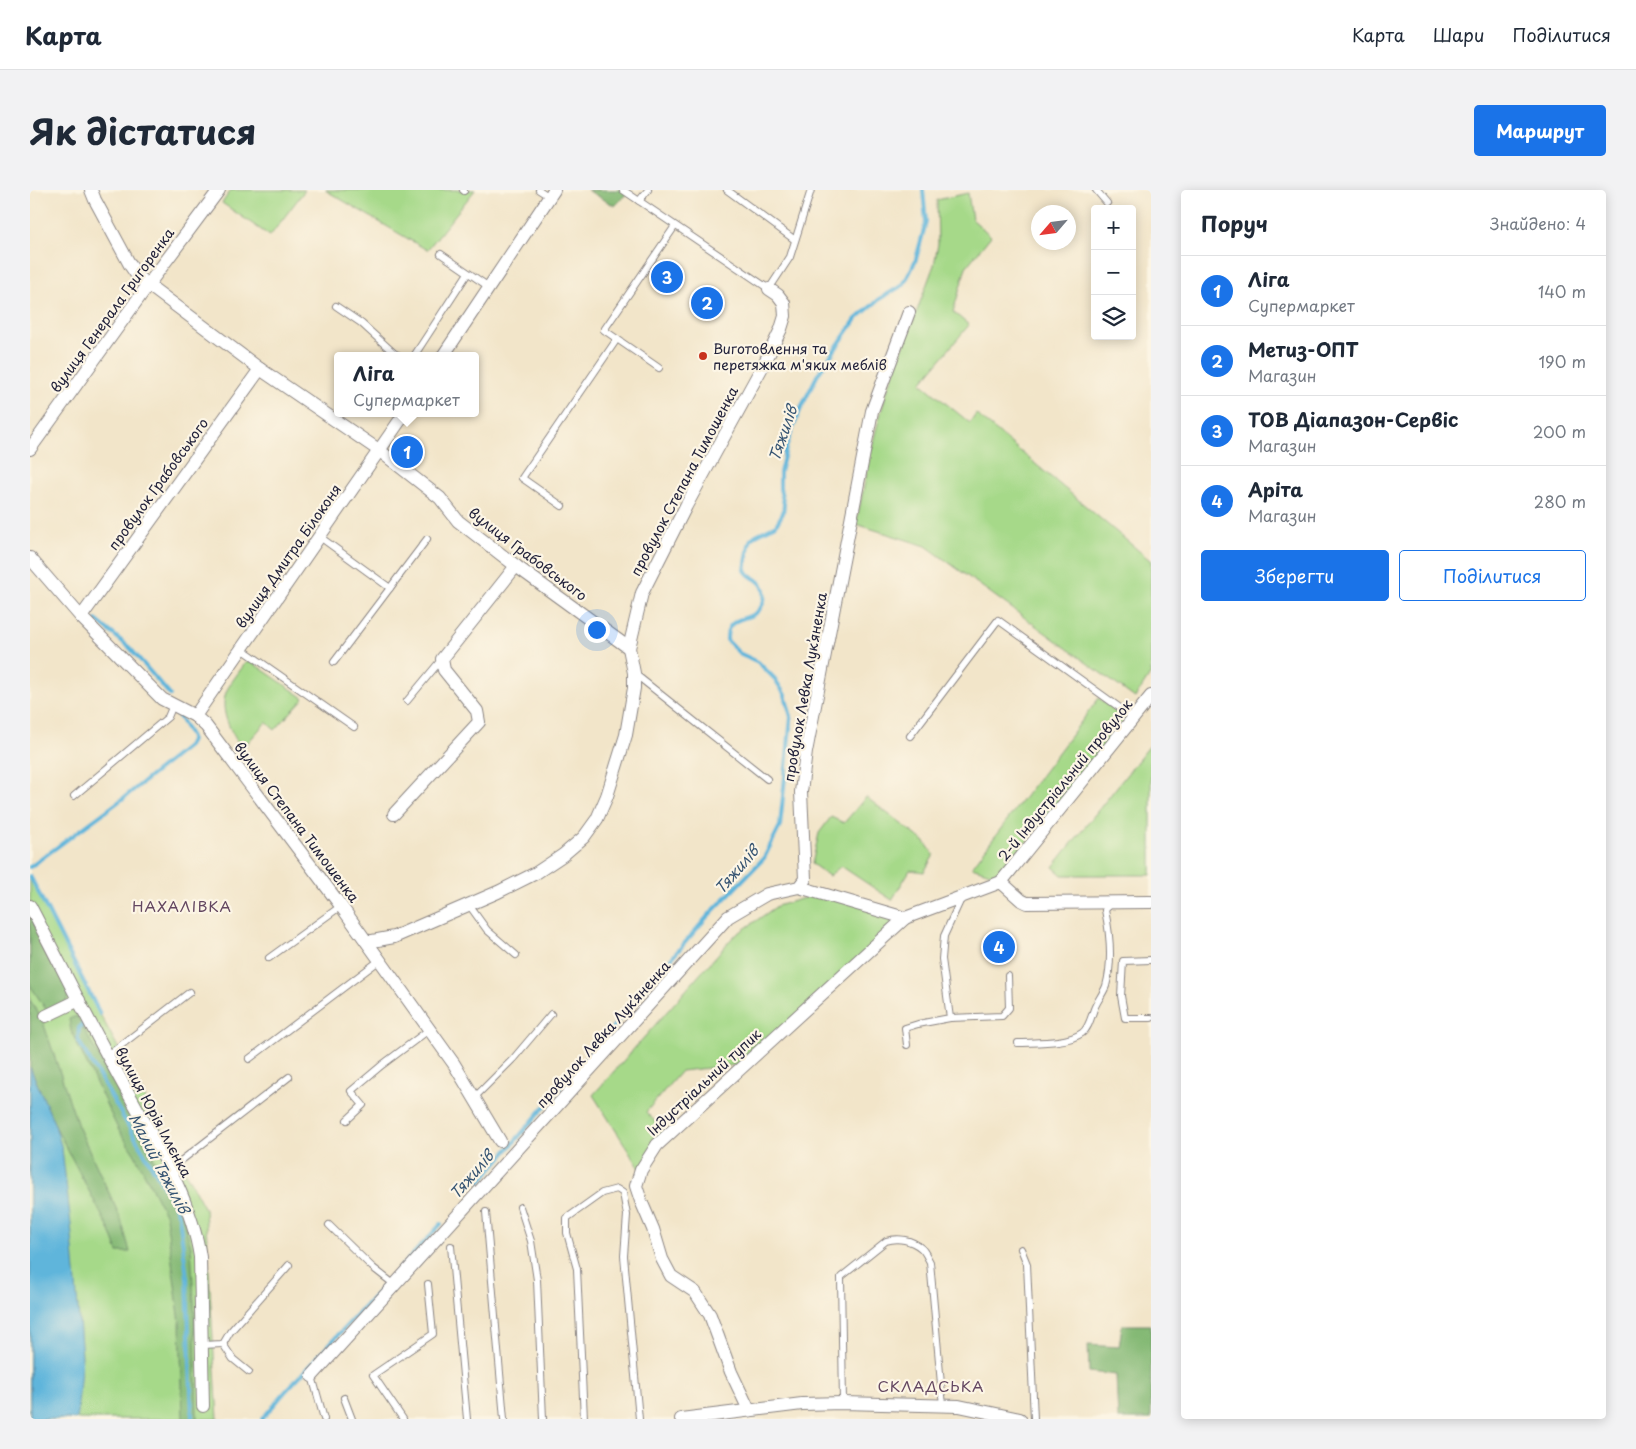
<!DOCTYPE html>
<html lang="uk">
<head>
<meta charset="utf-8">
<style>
	body { margin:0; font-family:"Playpen Sans",sans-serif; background:#f2f2f3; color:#1f2937 }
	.controls { position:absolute; right:15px; top:15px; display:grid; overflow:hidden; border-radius:5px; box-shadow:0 2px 12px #0003 }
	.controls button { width:45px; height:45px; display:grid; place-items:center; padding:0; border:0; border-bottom:1px solid #e0e1e3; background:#fff; color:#1f2937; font:25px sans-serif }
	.compass { position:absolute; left:1001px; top:15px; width:45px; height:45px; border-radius:50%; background:#fff; box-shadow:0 2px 12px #0003; rotate:242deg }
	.you { position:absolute; left:566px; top:439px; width:18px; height:18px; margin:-12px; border:4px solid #fff; border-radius:50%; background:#1a73e8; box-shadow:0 0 0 8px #1a73e833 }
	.badge { display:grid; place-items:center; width:32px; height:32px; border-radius:50%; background:#1a73e8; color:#fff; font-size:16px; font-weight:700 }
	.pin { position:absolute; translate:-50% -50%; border:2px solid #fff; box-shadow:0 1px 5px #0006 }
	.popup { position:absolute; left:304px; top:162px; width:145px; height:65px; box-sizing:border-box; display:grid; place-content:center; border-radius:5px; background:#fff; filter:drop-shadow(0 1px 4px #0005); font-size:16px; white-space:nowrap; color:#747a83 }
	.popup b { font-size:19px; color:#1f2937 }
	.popup::after { content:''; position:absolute; left:50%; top:100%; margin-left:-10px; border:10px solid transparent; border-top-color:#fff }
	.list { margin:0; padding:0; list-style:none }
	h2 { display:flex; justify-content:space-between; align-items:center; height:65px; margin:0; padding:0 20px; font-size:21px }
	h2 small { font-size:16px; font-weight:400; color:#747a83 }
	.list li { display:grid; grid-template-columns:32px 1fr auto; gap:15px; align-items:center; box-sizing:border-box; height:70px; padding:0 20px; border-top:1px solid #e0e1e3 }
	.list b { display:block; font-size:19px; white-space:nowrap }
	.list p { margin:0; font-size:16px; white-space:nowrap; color:#747a83 }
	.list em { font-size:16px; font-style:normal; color:#747a83 }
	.actions { display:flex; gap:10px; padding:15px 20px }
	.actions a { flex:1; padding:11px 0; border:1px solid #1a73e8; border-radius:5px; text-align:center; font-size:18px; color:#1a73e8 }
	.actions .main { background:#1a73e8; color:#fff }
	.icon { flex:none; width:28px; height:28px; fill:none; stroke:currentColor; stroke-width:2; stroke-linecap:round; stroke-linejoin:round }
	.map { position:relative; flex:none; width:1121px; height:1229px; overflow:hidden; border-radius:5px }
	header { display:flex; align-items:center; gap:30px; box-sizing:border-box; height:70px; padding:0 25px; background:#fff; border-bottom:1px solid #e0e1e3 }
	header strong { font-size:24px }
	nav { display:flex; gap:28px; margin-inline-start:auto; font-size:18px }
	.intro { display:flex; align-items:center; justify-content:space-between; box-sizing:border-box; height:120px; padding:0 30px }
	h1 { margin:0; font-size:35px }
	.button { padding:12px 22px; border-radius:5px; background:#1a73e8; color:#fff; font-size:18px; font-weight:700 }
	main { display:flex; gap:30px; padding:0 30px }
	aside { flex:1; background:#fff; border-radius:5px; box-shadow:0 2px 12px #0003 }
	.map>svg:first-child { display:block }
	.green { fill:#a6d989; stroke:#647e62 }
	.forest { fill:#84b975; stroke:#536e58 }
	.water { fill:#5fb5db; stroke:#406c8b }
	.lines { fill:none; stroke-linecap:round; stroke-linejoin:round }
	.stream { stroke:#5fb5db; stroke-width:4 }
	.service-casing { stroke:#8a8482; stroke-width:8 }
	.minor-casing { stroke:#8a8482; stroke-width:14 }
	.service { stroke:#fff; stroke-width:6 }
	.minor { stroke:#fff; stroke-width:12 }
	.poi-dot { fill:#c8321e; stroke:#fcf5e5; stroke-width:2 }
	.labels { text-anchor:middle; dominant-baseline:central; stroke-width:4.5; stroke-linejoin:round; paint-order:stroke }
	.street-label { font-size:14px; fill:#22223b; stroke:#fcf5e5 }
	.poi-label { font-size:14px; fill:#22223b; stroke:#fcf5e5; text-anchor:start }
	.water-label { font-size:15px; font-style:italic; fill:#375573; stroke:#fcf5e5 }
	.neighbourhood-label { font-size:15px; letter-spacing:1px; fill:#644761; stroke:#fcf5e5 }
</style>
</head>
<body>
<header>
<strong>Карта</strong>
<nav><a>Карта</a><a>Шари</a><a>Поділитися</a></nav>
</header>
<div class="intro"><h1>Як дістатися</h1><a class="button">Маршрут</a></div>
<main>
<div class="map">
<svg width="1121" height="1229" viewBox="0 0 1121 1229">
	<rect width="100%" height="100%" fill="#fcf5e5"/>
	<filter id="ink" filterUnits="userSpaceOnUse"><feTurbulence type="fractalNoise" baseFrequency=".02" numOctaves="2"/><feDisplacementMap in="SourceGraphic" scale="10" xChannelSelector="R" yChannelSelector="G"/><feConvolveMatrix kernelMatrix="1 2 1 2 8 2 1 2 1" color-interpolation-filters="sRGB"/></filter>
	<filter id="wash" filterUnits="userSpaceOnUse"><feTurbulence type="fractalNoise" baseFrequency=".0096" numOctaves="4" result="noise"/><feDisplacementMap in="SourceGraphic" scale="20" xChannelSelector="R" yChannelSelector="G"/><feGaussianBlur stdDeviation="1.12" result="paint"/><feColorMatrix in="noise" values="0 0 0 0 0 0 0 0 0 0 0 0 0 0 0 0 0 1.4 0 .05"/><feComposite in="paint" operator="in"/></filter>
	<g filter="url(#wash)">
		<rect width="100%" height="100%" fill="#f2e5c9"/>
		<!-- green -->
		<g class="green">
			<polygon points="201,0 275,0 240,46 192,13"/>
			<polygon points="295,0 445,0 397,60"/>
			<polygon points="938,3 942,29 961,46 936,77 923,122 939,135 891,193 940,233 946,224 1121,371 1121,483 1105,508 896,356 826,334 845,244 857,201 904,75 908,54 907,10"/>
			<path d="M220,471l54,37 -29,32 -9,-8 -24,27c-11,-17 -25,-40 -14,-61 5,-9 12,-17 18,-26z"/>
			<polygon points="1069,508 1095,529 969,686 942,677"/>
			<polygon points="1121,554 1121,685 1032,685 1023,677"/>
			<polygon points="836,607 895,652 904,665 894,682 880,680 862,710 811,676 799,686 782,674 789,643 801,627 814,633"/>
			<polygon points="0,686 70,824 175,1019 188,1229 0,1229"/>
			<polygon points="791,703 875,728 715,874 651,881 616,922 638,945 611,980 563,905 703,747 747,716"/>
		</g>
		<!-- forest -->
		<g class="forest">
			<polygon points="557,0 600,0 585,16"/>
			<polygon points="0,726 39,802 36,812 17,821 0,795"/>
			<polygon points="0,810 12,829 48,936 91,1029 100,1062 88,1062 81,1043 25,936 0,877"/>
			<polygon points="47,826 151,1019 161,1057 165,1131 167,1229 153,1229 150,1133 136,1026 105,965 88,939 41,841 39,829"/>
			<polygon points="1092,1135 1121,1135 1121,1229 1088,1229 1086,1185 1059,1182 1058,1155 1089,1157"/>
		</g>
		<!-- water -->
		<polygon class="water" points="0,877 25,935 32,959 41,1034 52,1166 47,1228 45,1229 0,1229"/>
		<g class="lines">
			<!-- stream -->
			<g class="stream">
				<polyline points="66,430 100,458 140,505"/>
				<polyline points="0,677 91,610 158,556 161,550 161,547 146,521"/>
				<polyline points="0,686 70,824"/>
				<polyline points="56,831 49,838 48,850 144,1014 149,1026 157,1087 162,1229"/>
				<path d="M450,992l227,-265 57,-59 16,-32 11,-109 -6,-22 -10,-16 -17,-17 -19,-9 -12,-13c0,-4 0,-9 2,-12 8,-15 29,-5 35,-28 1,-5 1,-10 -2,-15 -4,-7 -13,-7 -17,-15l4,-25 2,-6 5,-4 20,-10 7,-12 1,-9 -4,-15v-17l8,-31 13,-33 17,-34 38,-55 25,-21 22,-13 8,-15 5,-11 10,-37 -3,-32"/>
				<polyline points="232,1229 255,1202 411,1034"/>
			</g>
		</g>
	</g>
	<g filter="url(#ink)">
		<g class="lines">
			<!-- service casing -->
			<g class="service-casing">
				<g id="service">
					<polyline points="433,0 434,1"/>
					<polyline points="509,0 520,7"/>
					<polyline points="593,0 739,99 760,67 781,0"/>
					<polyline points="697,0 765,50"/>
					<polyline points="1066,0 1077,13"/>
					<polyline points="609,11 618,0"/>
					<polyline points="411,64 459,97"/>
					<polyline points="306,116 331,133 364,163 370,166"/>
					<polyline points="384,166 438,83"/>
					<polyline points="629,178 574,140 645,36"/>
					<polyline points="532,316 492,288 587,149"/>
					<polyline points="290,347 360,398"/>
					<polyline points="212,459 324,537"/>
					<polyline points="304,472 397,349"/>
					<polyline points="605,484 737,589"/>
					<polyline points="377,511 411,470"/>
					<polyline points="880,546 968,430 1104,528"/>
					<polyline points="44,606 138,527 143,515"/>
					<polyline points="439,715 457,740 486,765"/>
					<polyline points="239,768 311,716"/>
					<polyline points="1121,770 1093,771 1091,806 1095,828 1121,828"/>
					<polyline points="920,828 972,826 979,818 978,786"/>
					<path d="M988,853c18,-1 49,1 64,-10 7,-5 9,-16 12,-24 3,-8 9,-15 12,-23 7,-25 4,-52 -1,-76l6,-6"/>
					<polyline points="877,855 875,838 888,834 920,828 912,769 914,746 932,707"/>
					<polyline points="77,866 160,802"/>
					<polyline points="219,869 350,770"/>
					<polyline points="444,908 483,869 521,824"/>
					<polyline points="317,930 333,915 321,901 352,875 400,839"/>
					<polyline points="139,980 259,887"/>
					<polyline points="490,1017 501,1051 507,1090 513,1229"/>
					<polyline points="456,1022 474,1229"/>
					<polyline points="299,1035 342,1077 365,1095"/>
					<polyline points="421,1056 437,1229"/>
					<polyline points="991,1059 997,1074 1004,1229"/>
					<polyline points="193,1154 203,1169 219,1182"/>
					<polyline points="172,1155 193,1154 200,1142 259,1075"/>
					<polyline points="282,1186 294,1229"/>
					<polyline points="314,1208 322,1229"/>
					<path d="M813,1213l-2,-126 45,-36c12,-4 26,-1 35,7 4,3 6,9 9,14l13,144"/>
					<polyline points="373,1229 343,1185 403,1144 398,1094"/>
					<polyline points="554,1229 547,1079 537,1043 537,1028 572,1003 587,999 593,1003 597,1025 594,1066 609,1229"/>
				</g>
			</g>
			<!-- minor casing -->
			<g class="minor-casing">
				<g id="minor">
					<polyline points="61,0 65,10 100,75 109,88 230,179 350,261 410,308 428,331 486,376 599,458"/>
					<polyline points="413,166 524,0"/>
					<polyline points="0,259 118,95 189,0"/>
					<polyline points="0,368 51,427 132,509 165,526 176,536 311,716 424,874 470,951"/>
					<polyline points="51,427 230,179"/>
					<polyline points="165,526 375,223"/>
					<polyline points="364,624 449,532 447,521 414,480 412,469 486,376"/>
					<polyline points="971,692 1121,506"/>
					<polyline points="769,697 875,728 971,692 991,710 997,713 1121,712"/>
					<path d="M0,716c29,55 56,111 86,165 30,56 75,123 84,186l3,149"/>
					<polyline points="337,752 364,747 468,702 506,683 533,665 554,647 567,629 577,606 596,545 604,498 604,483 599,458 612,403 656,316 736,170 751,139 755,126 754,113 748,105 739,99"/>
					<polyline points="16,826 49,810"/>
					<polyline points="282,1186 698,727 737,704 769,697 775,689 771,602 776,562 842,221 879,122"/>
					<polyline points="719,1220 701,1182 680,1125 665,1102 641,1086 632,1069 623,1039 611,1011 606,996 611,980 627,955 875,728"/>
					<polyline points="651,1229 772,1214 813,1213 929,1216 990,1229"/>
				</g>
			</g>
			<!-- service -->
			<use href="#service" class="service"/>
			<!-- minor -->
			<use href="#minor" class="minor"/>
		</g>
	</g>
	<!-- markers -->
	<circle class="poi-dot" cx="673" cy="166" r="5"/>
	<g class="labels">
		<!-- street labels -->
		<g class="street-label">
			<text transform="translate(82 120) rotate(-54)">вулиця Генерала Григоренка</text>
			<text transform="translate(654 291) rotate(-62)">провулок Степана Тимошенка</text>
			<text transform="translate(128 294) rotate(-54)">провулок Грабовського</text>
			<text transform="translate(498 364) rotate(37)">вулиця Грабовського</text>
			<text transform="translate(258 366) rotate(-55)">вулиця Дмитра Білоконя</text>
			<text transform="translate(775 497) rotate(-80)">провулок Левка Лукʼяненка</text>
			<text transform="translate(1035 590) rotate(-51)">2-й Індустріальний провулок</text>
			<text transform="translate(267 632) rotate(53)">вулиця Степана Тимошенка</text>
			<text transform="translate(573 844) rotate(-48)">провулок Левка Лукʼяненка</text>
			<text transform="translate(674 892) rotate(-43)">Індустріальний тупик</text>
			<text transform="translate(124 922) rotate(62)">вулиця Юрія Іллєнка</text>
		</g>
		<!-- poi labels -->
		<g class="poi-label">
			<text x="683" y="158">Виготовлення та<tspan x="683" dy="16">перетяжка м'яких меблів</tspan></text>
		</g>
		<!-- water labels -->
		<g class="water-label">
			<text transform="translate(752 243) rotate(-71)">Тяжилів</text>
			<text transform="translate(706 679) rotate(-49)">Тяжилів</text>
			<text transform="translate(130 973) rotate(62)">Малий Тяжилів</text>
			<text transform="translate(441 984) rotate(-49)">Тяжилів</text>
		</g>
		<!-- neighbourhood labels -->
		<g class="neighbourhood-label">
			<text x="152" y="715">НАХАЛІВКА</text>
			<text x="901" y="1195">СКЛАДСЬКА</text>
		</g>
	</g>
</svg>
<div class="controls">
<button>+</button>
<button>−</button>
<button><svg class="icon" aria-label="layers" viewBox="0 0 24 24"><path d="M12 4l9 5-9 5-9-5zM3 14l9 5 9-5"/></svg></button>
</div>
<svg class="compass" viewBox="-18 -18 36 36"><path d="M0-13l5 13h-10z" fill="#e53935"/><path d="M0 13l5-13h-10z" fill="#747a83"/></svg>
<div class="you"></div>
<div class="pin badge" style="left:377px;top:262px">1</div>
<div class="popup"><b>Ліга</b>Супермаркет</div>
<div class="pin badge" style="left:677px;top:113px">2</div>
<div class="pin badge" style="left:637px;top:87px">3</div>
<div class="pin badge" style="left:969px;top:757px">4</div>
</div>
<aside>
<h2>Поруч<small>Знайдено: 4</small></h2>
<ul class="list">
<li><span class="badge">1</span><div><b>Ліга</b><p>Супермаркет</p></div><em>140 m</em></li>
<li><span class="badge">2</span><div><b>Метиз-ОПТ</b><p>Магазин</p></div><em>190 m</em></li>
<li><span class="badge">3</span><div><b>ТОВ Діапазон-Сервіс</b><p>Магазин</p></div><em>200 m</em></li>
<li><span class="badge">4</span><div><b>Аріта</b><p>Магазин</p></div><em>280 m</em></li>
</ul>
<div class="actions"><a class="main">Зберегти</a><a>Поділитися</a></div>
</aside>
</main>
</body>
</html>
